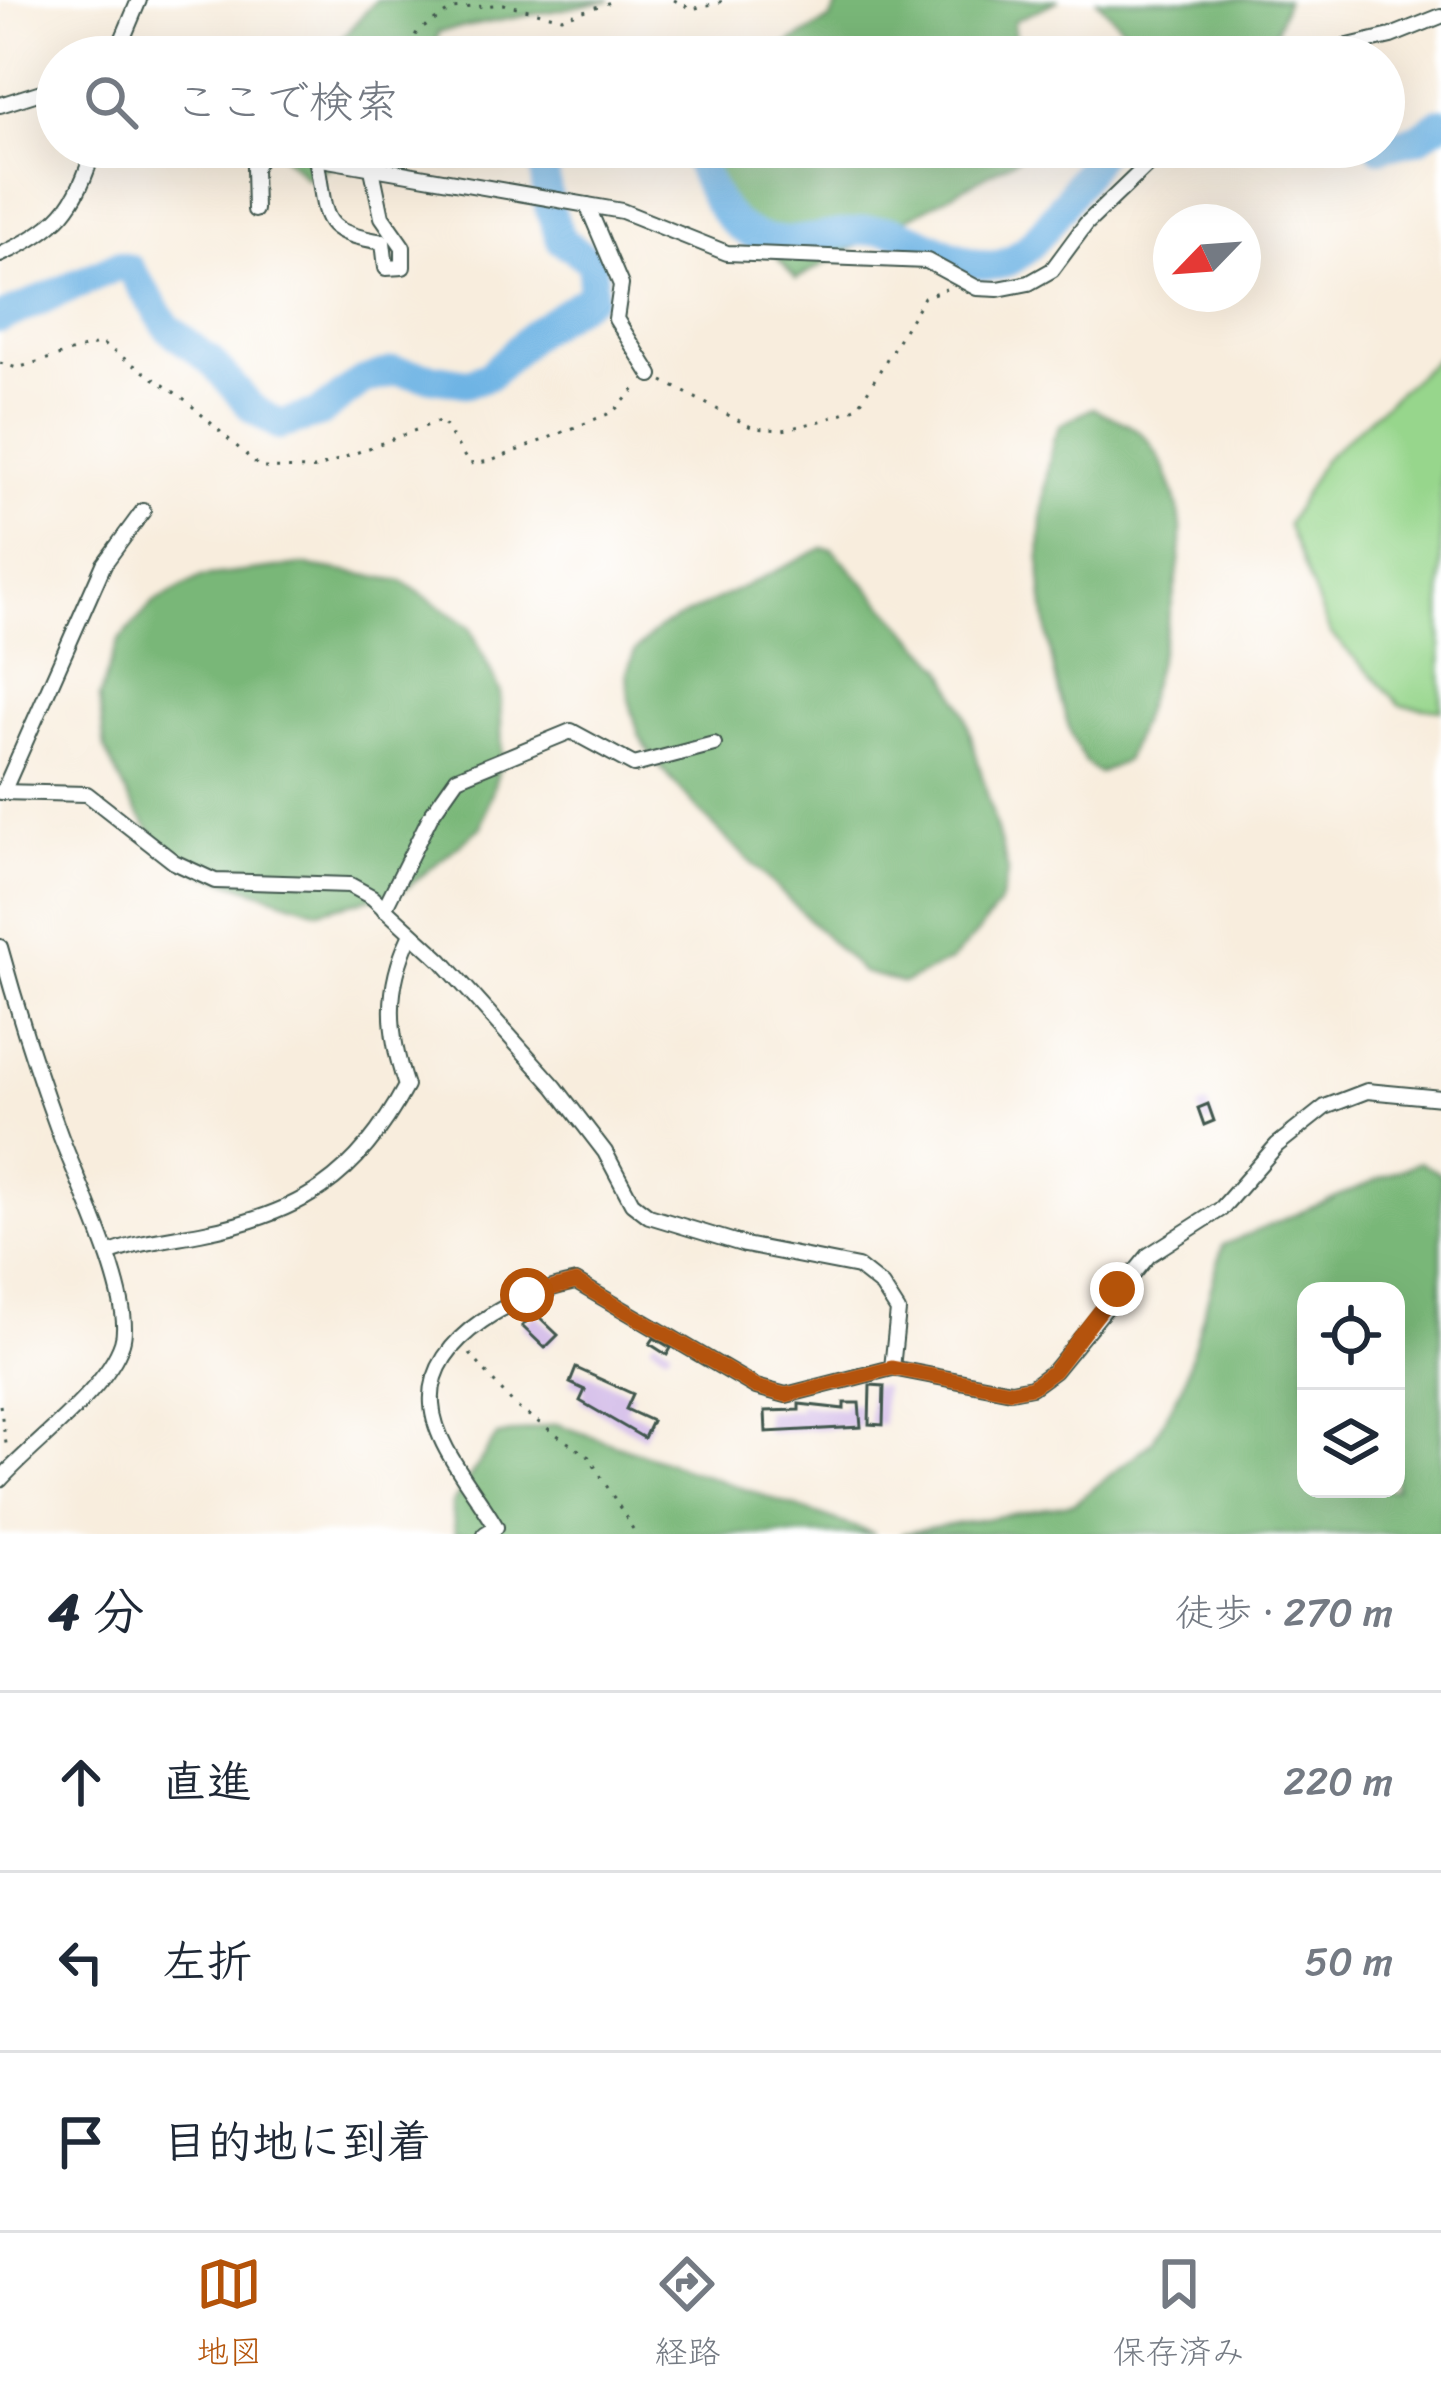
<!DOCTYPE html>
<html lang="ja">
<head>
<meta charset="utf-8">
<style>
	body { margin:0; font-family:Sriracha,"Klee One",sans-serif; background:#f2f2f3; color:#1f2937 }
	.controls { position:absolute; right:36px; bottom:36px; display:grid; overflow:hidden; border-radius:24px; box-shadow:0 12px 48px #0002 }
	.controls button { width:108px; height:108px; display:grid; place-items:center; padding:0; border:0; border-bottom:3px solid #e0e1e3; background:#fff; color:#1f2937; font:60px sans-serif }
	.compass { position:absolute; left:1153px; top:204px; width:108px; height:108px; border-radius:50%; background:#fff; box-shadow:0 12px 48px #0002; rotate:245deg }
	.stop { position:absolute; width:36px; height:36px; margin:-27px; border:9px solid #b45309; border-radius:50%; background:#fff }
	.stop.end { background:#b45309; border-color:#fff; box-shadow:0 3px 12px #0008 }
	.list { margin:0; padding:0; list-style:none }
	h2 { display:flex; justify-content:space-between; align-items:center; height:156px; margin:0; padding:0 48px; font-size:51px }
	h2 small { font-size:39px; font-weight:400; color:#747a83 }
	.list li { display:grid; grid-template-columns:78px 1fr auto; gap:36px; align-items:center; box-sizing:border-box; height:180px; padding:0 48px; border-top:3px solid #e0e1e3 }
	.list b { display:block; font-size:45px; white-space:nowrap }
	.list em { font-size:39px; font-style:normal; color:#747a83 }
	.icon { flex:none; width:66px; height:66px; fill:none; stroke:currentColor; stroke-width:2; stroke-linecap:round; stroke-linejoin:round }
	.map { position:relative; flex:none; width:1441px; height:1534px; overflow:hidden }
	.search { position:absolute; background:#fff; box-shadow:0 12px 48px #0002; left:36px; right:36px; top:36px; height:132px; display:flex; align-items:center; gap:30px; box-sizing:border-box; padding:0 42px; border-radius:66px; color:#747a83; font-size:45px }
	.sheet { height:696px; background:#fff }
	nav { display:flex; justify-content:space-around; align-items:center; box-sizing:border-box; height:168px; border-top:3px solid #e0e1e3; background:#fff; font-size:33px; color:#747a83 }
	nav a { display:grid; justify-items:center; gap:6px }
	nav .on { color:#b45309 }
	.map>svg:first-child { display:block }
	.green { fill:#97d68c; stroke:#5b8a60; stroke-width:3 }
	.forest { fill:#79b778; stroke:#4c7a56; stroke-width:3; fill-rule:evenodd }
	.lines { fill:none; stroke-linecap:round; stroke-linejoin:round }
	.river { stroke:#6eb4e4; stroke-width:30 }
	.building { fill:#cfb5e6 }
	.minor-casing { stroke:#40574d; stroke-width:18 }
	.path { stroke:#40574d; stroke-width:3; stroke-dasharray:3 9; stroke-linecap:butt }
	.minor { stroke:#fff; stroke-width:14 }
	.route { stroke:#b45309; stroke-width:15 }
</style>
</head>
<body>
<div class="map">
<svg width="1441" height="1534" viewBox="0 0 1441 1534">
	<rect width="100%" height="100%" fill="#fff"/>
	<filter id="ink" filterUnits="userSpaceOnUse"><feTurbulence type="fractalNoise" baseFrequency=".00833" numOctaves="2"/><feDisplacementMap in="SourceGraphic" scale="24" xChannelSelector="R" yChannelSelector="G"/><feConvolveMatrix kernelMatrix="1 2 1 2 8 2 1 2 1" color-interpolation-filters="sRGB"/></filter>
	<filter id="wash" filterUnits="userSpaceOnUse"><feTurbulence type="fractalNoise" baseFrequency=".004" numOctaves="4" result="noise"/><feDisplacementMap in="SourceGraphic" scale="48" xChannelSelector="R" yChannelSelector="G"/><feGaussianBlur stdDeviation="2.7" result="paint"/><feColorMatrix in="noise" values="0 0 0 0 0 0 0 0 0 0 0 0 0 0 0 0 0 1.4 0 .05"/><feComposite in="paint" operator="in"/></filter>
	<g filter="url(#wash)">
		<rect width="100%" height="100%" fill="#f8eddd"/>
		<!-- green -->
		<polygon class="green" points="1441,354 1441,710 1401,705 1330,633 1287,524 1323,460"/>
		<!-- forest -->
		<g class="forest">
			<polygon points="376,0 610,0 438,32 434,57 325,57"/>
			<polygon points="840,0 1059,0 1014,21 1015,57 766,57 831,19"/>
			<polygon points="1097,0 1286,0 1267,57 1151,57"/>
			<polygon points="274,147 367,147 307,179"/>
			<polygon points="700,147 1017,147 1018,158 796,279 721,192"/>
			<path d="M1093,408c14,8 37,15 49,26 20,19 37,67 39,93 3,51 -35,187 -56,234l-26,12c-36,-15 -53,-144 -57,-183 -5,-48 2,-102 11,-150l7,-15z"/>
			<polygon points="823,548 832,549 944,669 965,714 1008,871 1000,903 978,932 951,961 903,983 862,972 704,816 654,760 639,735 629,699 627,672 635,651 659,628"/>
			<polygon points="302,565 402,581 470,627 500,691 502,759 481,827 404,890 318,911 199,872 159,842 131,803 105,749 99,698 118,642 153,603 201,577"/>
			<path d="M1419,1162l22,12v360h-542l176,-31 77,-61 31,-57 40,-140zM1306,1291h90v198h-90z"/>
			<polygon points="556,1424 875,1534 455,1534 452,1504 497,1436"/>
		</g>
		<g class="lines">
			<!-- river -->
			<g class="river">
				<polyline points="1267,57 1292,50 1303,57"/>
				<path d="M692,147c14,32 26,73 61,88 39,16 87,-6 128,-5 40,1 82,44 121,34 36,-10 78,-87 101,-117"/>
				<polyline points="1380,147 1418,138 1441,122"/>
				<polyline points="0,318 117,266 130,269 168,328 211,361 252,408 279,425 320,413 362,381 395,371 468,383 490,375 535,332 592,295 593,263 561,240 549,207 541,147"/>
			</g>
		</g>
		<g id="blocks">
			<!-- building -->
			<g class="building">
				<polygon points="1208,1104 1214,1121 1204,1125 1198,1108"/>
				<polygon points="535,1313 558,1335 545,1348 522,1326"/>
				<polygon points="654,1338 671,1348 667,1355 650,1344"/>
				<polygon points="576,1368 633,1394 626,1409 652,1421 644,1438 580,1401 585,1390 570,1383"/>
				<polygon points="870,1385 884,1386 883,1425 869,1424"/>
				<polygon points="844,1403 859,1403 861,1427 766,1432 765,1411 799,1410 799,1404 844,1409"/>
			</g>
		</g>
	</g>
	<g filter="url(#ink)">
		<use href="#blocks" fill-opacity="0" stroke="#40574d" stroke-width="3"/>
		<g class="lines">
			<!-- minor casing -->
			<g class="minor-casing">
				<g id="minor">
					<polyline points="115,57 139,0"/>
					<polyline points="1301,57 1391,36 1441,16"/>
					<polyline points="0,105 57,87"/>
					<polyline points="287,147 316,158 622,211 727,253 927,261 977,288 998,289 1029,283 1052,270 1086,224 1166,147"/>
					<path d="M316,158c12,61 0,73 67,84l3,26 17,-1v-20l-21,-30 -10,-48"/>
					<polyline points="587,205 621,285 616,319 651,375"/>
					<polyline points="255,210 254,168 266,147"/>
					<path d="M0,255c57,-26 78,-48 94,-108"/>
					<polyline points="0,792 87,794 174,862 215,881 350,885 372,897 442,961 555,1087 605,1152 632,1203 649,1216 745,1245 858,1267 882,1286 898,1311 892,1368"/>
					<polyline points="3,792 104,564 143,511"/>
					<polyline points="384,909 431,815 457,778 571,731 634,765 714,744"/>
					<path d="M0,947c17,62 37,125 59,185 16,45 77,168 63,211 -16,48 -88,99 -122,137"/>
					<path d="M108,1254c30,-12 60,-15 92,-21 100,-19 157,-55 206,-147 -18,-54 -21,-97 4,-150"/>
					<path d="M485,1534l11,-7c-20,-36 -62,-81 -64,-123 -5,-69 89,-111 144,-122l180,105 30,8 106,-27 119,23 21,-4 22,-16 95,-116 72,-46 56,-64 48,-38 42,-16 74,7"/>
				</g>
			</g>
			<!-- path -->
			<g class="path">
				<polyline points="674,0 692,9 728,0"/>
				<polyline points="405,57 417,32 452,9 504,4 562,18 617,0"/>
				<polyline points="0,363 17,368 101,343 183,398 261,468 314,469 442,420 469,464 491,461 613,412 640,384"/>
				<polyline points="663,381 753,428 783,430 825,420 858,407 924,297 946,289"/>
				<polyline points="470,1354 515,1406 589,1457 636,1534"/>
				<polyline points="0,1405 7,1450"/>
			</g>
			<!-- minor -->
			<use href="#minor" class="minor"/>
		</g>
	</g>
	<g class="lines" filter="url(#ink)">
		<!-- route -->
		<polyline class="route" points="527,1295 576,1282 756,1387 786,1395 892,1368 1011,1391 1032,1387 1054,1371 1117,1289"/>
	</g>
</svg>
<div class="controls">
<button><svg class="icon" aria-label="locate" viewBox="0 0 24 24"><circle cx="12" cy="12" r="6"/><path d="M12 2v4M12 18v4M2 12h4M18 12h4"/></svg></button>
<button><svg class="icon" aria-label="layers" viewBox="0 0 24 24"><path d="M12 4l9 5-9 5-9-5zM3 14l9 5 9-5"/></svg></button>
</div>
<svg class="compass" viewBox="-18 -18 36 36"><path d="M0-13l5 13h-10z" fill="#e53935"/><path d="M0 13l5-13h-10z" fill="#747a83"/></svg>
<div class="stop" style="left:527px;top:1295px"></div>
<div class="stop end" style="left:1117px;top:1289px"></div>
<div class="search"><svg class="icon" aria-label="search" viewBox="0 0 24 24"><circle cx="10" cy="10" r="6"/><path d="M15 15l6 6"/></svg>ここで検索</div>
</div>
<section class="sheet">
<h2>4 分<small>徒歩 · 270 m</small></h2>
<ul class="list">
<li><svg class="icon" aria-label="ahead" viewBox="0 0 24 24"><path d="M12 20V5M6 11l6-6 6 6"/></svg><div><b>直進</b></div><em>220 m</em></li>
<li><svg class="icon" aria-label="left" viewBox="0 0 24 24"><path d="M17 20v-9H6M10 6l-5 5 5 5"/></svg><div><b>左折</b></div><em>50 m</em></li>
<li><svg class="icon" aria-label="arrive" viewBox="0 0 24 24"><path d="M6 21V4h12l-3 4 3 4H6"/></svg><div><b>目的地に到着</b></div></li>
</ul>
</section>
<nav>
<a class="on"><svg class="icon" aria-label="map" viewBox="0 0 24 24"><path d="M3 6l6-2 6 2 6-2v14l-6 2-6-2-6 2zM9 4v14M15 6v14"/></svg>地図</a>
<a><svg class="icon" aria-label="directions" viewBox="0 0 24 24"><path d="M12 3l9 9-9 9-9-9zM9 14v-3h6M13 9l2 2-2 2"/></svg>経路</a>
<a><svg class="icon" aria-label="saved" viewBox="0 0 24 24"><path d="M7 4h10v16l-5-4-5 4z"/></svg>保存済み</a>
</nav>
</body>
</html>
